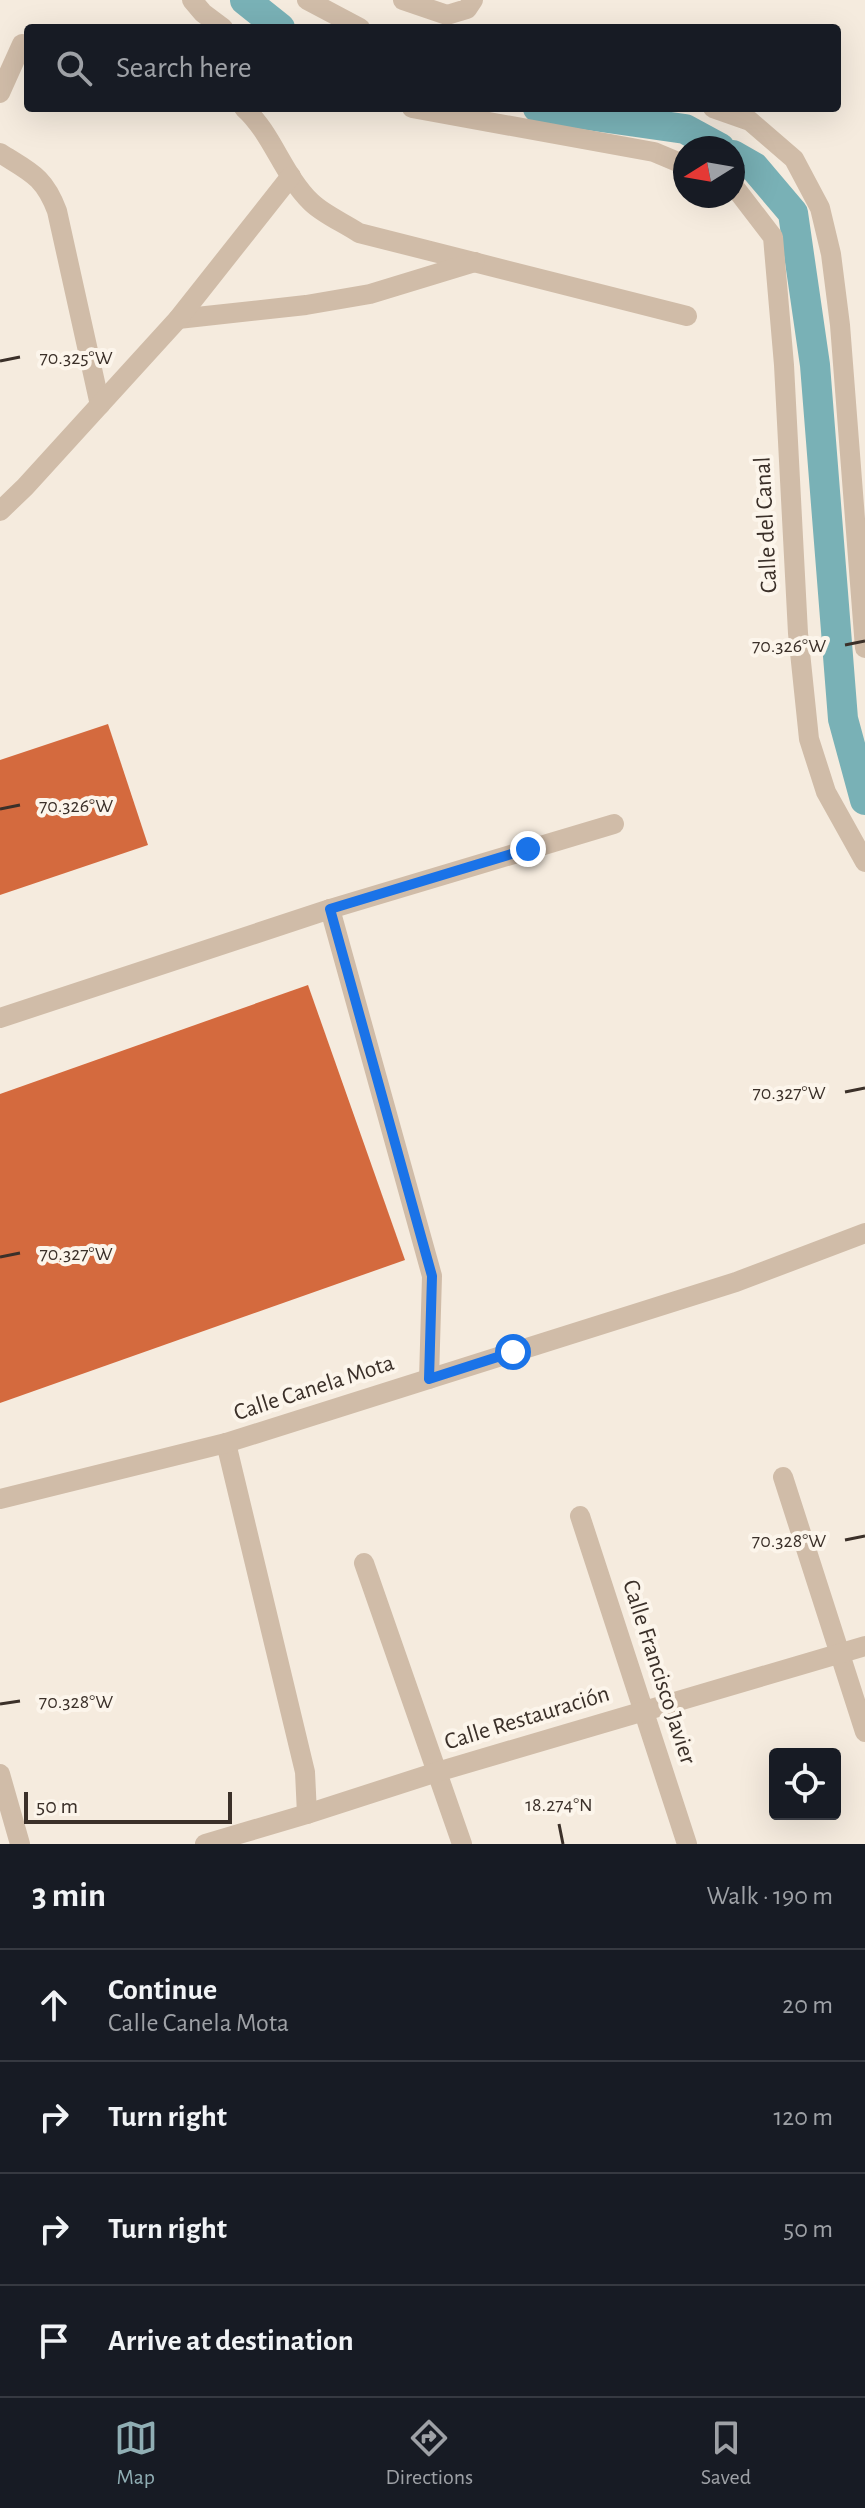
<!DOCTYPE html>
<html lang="en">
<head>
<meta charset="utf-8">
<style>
	body { margin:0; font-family:"Alegreya Sans",sans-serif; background:#20242c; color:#f1f3f6 }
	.controls { position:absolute; right:24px; bottom:24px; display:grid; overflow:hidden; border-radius:8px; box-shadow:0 8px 32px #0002 }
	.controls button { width:72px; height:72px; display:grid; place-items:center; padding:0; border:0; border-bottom:2px solid #363941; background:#171b24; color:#f1f3f6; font:40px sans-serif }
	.compass { position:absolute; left:673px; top:136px; width:72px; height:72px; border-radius:50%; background:#171b24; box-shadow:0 8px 32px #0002; rotate:259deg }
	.scale { position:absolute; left:24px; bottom:20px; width:208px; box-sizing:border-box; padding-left:8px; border:4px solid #3b3029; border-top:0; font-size:22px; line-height:28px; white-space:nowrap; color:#3b3029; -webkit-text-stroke:6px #fcf5eb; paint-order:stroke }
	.stop { position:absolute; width:24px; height:24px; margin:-18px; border:6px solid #1a73e8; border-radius:50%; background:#fff }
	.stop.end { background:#1a73e8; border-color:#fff; box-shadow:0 2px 8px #0008 }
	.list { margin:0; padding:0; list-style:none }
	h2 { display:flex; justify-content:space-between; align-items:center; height:104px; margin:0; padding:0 32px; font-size:34px }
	h2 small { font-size:26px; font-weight:400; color:#9ea1a6 }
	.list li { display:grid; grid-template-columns:52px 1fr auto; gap:24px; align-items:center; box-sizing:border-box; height:112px; padding:0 32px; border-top:2px solid #363941 }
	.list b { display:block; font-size:30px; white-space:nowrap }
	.list p { margin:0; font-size:26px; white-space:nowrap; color:#9ea1a6 }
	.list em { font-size:26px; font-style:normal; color:#9ea1a6 }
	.icon { flex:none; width:44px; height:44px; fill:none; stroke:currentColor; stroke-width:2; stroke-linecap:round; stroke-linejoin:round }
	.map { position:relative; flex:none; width:865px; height:1844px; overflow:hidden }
	.search { position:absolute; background:#171b24; box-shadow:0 8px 32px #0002; left:24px; right:24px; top:24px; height:88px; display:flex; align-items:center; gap:20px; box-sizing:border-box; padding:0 28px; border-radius:8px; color:#9ea1a6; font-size:30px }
	.sheet { height:552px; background:#171b24 }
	nav { display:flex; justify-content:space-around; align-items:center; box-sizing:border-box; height:112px; border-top:2px solid #363941; background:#171b24; font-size:22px; color:#9ea1a6 }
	nav a { display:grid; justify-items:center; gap:4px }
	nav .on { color:#90aeb4 }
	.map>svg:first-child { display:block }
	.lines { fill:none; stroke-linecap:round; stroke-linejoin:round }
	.canal { stroke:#79b1b6; stroke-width:30 }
	.building { fill:#d46a3e }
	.minor { stroke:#d0bca8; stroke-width:20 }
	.route { stroke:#1a73e8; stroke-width:10 }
	.ticks { fill:none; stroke:#3b3029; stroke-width:3 }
	.labels { text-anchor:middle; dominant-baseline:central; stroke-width:8; stroke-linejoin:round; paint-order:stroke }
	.street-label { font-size:24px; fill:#3b3029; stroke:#fcf5eb }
	.ticks-label { font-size:20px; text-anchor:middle; fill:#3b3029; stroke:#fcf5eb; stroke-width:8; stroke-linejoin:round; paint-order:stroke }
</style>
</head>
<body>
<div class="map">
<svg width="865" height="1844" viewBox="0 0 865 1844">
	<rect width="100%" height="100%" fill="#f5ebde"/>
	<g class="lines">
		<!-- canal -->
		<g class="canal">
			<polyline points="245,0 280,28"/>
			<polyline points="538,108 685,129 720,148"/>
			<polyline points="733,155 754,167 793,213 815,365 843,719 865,800"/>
		</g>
	</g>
	<!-- building -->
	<g class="building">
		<polygon points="108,724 148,845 0,895 0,760"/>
		<polygon points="308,985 405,1260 0,1403 0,1094"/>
	</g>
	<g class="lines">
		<!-- minor -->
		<g class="minor">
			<polyline points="192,0 203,13 223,28"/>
			<polyline points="307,0 360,28"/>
			<polyline points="403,0 447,15 467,9 473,0"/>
			<polyline points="0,93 22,44"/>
			<path d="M244,108c28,25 39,67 67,94 12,12 33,21 48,31l328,83"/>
			<polyline points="412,108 654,152 685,165"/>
			<polyline points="713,108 750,121 794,159 820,208 831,254 840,325 865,648"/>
			<path d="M0,153c30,19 44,23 57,58l43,194"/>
			<polyline points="733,185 773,237 784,365 798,633 809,739 826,792 865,862"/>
			<polyline points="178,319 306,305 370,294 475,262"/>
			<polyline points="0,511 25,487 178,319 291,176"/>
			<polyline points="330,909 432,1276 429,1379"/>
			<polyline points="0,1018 330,909 614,824"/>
			<polyline points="226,1443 305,1772 307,1814"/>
			<polyline points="783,1477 865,1732"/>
			<polyline points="0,1499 226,1443 736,1282 865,1233"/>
			<polyline points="580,1516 687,1844"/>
			<polyline points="364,1563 462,1844"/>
			<polyline points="0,1774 20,1844"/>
			<polyline points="205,1844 307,1814 437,1772 865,1646"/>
		</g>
	</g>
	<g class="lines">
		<!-- route -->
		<polyline class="route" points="513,1352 429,1379 432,1276 330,909 528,849"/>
	</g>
	<!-- ticks -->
	<path class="ticks" d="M0,361l20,-4M845,645l20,-4M0,809l20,-4M845,1092l20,-4M0,1257l20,-4M845,1540l20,-4M0,1704l20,-3M559,1824l4,20"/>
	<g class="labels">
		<!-- street labels -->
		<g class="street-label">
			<text transform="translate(766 525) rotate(-93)">Calle del Canal</text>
			<text transform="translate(314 1388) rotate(-18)">Calle Canela Mota</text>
			<text transform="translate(659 1672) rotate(72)">Calle Francisco Javier</text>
			<text transform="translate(527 1718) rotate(-17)">Calle Restauración</text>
		</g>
	</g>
	<g class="ticks-label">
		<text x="76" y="364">70.325°W</text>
		<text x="789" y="652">70.326°W</text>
		<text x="76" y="812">70.326°W</text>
		<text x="789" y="1099">70.327°W</text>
		<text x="76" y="1260">70.327°W</text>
		<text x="789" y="1547">70.328°W</text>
		<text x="76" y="1708">70.328°W</text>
		<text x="559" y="1811">18.274°N</text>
	</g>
</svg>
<div class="controls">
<button><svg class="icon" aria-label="locate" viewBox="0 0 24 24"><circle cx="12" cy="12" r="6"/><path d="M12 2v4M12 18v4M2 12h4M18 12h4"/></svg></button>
</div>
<svg class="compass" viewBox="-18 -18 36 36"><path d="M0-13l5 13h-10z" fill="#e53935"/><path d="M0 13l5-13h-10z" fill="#9ea1a6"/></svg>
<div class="scale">50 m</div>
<div class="stop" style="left:513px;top:1352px"></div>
<div class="stop end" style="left:528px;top:849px"></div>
<div class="search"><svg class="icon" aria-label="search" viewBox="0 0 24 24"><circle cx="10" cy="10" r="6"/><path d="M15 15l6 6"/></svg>Search here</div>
</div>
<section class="sheet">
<h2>3 min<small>Walk · 190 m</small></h2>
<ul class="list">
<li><svg class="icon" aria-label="ahead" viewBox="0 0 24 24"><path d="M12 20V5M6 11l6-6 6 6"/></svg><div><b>Continue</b><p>Calle Canela Mota</p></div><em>20 m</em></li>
<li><svg class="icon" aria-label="right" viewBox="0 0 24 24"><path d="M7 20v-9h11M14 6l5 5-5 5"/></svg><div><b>Turn right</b></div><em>120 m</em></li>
<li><svg class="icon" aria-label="right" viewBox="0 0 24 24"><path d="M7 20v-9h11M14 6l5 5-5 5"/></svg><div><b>Turn right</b></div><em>50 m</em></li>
<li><svg class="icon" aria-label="arrive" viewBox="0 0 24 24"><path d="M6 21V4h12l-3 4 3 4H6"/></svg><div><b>Arrive at destination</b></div></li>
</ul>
</section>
<nav>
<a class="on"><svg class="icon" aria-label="map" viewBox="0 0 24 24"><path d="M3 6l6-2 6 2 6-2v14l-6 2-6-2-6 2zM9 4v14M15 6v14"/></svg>Map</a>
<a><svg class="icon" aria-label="directions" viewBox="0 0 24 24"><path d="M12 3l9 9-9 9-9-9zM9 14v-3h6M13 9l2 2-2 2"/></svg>Directions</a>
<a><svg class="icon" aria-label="saved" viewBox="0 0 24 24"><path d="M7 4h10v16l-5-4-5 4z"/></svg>Saved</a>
</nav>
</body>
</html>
